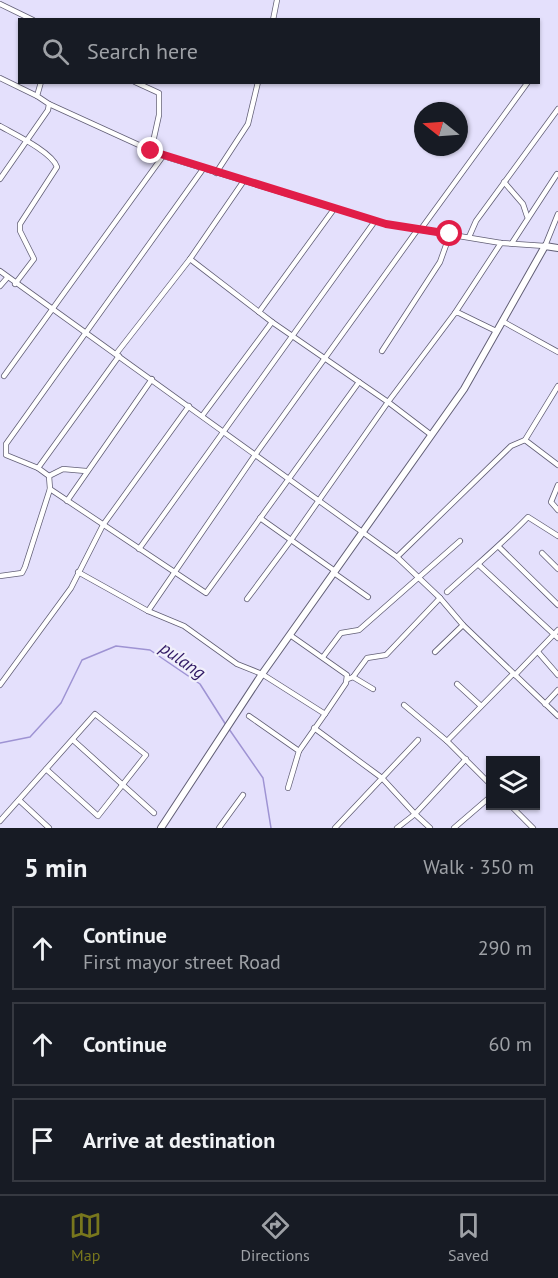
<!DOCTYPE html>
<html lang="en">
<head>
<meta charset="utf-8">
<style>
	body { margin:0; font-family:"PT Sans",sans-serif; background:#20242c; color:#f1f3f6 }
	.controls { position:absolute; right:18px; bottom:18px; display:grid; overflow:hidden; border-radius:0px; box-shadow:0 2px 4px #0004 }
	.controls button { width:54px; height:54px; display:grid; place-items:center; padding:0; border:0; border-bottom:2px solid #363941; background:#171b24; color:#f1f3f6; font:30px sans-serif }
	.compass { position:absolute; left:414px; top:102px; width:54px; height:54px; border-radius:50%; background:#171b24; box-shadow:0 2px 4px #0004; rotate:287deg }
	.stop { position:absolute; width:18px; height:18px; margin:-14px; border:4px solid #e11d48; border-radius:50%; background:#fff }
	.stop.end { background:#e11d48; border-color:#fff; box-shadow:0 2px 6px #0008 }
	.list { margin:0; padding:0; list-style:none }
	h2 { display:flex; justify-content:space-between; align-items:center; height:78px; margin:0; padding:0 24px; font-size:26px }
	h2 small { font-size:20px; font-weight:400; color:#9ea1a6 }
	.list li { display:grid; grid-template-columns:39px 1fr auto; gap:18px; align-items:center; box-sizing:border-box; height:84px; margin:0 12px 12px; padding:0 12px; border:2px solid #363941; border-radius:0px }
	.list b { display:block; font-size:22px; white-space:nowrap }
	.list p { margin:0; font-size:20px; white-space:nowrap; color:#9ea1a6 }
	.list em { font-size:20px; font-style:normal; color:#9ea1a6 }
	.icon { flex:none; width:33px; height:33px; fill:none; stroke:currentColor; stroke-width:2; stroke-linecap:round; stroke-linejoin:round }
	.map { position:relative; flex:none; width:558px; height:828px; overflow:hidden }
	.search { position:absolute; background:#171b24; box-shadow:0 2px 4px #0004; left:18px; right:18px; top:18px; height:66px; display:flex; align-items:center; gap:15px; box-sizing:border-box; padding:0 21px; border-radius:0px; color:#9ea1a6; font-size:22px }
	.sheet { height:366px; background:#171b24 }
	nav { display:flex; justify-content:space-around; align-items:center; box-sizing:border-box; height:84px; border-top:2px solid #363941; background:#171b24; font-size:16px; color:#9ea1a6 }
	nav a { display:grid; justify-items:center; gap:3px }
	nav .on { color:#78771d }
	.map>svg:first-child { display:block }
	.lines { fill:none; stroke-linecap:round; stroke-linejoin:round }
	.stream { stroke:#9e93d3; stroke-width:1.5 }
	.minor-casing { stroke:#625f76; stroke-width:6 }
	.tertiary-casing { stroke:#625f76; stroke-width:8 }
	.minor { stroke:#fff; stroke-width:4.5 }
	.tertiary { stroke:#fff; stroke-width:6 }
	.route { stroke:#e11d48; stroke-width:8 }
	.labels { text-anchor:middle; dominant-baseline:central; stroke-width:4.5; stroke-linejoin:round; paint-order:stroke }
	.water-label { font-size:18px; font-style:italic; fill:#301964; stroke:#f1f0fb }
</style>
</head>
<body>
<div class="map">
<svg width="558" height="828" viewBox="0 0 558 828">
	<rect width="100%" height="100%" fill="#e4e0fc"/>
	<g class="lines">
		<!-- stream -->
		<g class="stream">
			<polyline points="229,729 263,778 271,828"/>
			<polyline points="0,743 30,737 61,703 82,660 116,646 150,650 200,684 226,725"/>
		</g>
		<!-- minor casing -->
		<g class="minor-casing">
			<g id="minor">
				<polyline points="0,4 33,20"/>
				<polyline points="273,20 277,0"/>
				<polyline points="0,78 37,96"/>
				<polyline points="135,82 159,93 159,115 151,151"/>
				<polyline points="49,104 163,156 386,224 501,243 545,246 558,214"/>
				<path d="M0,126c14,8 52,26 57,41l-37,57v7l14,28 -19,25"/>
				<polyline points="216,173 248,124 258,82"/>
				<polyline points="0,179 48,110 49,104 37,96 41,82"/>
				<polyline points="504,182 523,204 527,216"/>
				<polyline points="421,229 528,82"/>
				<polyline points="469,237 476,221 558,109"/>
				<polyline points="512,243 557,174"/>
				<polyline points="0,271 397,557 440,598 463,625 558,716"/>
				<polyline points="0,286 7,278"/>
				<polyline points="259,312 334,209"/>
				<polyline points="455,313 501,243"/>
				<polyline points="502,321 558,352"/>
				<polyline points="272,322 388,402 455,313 459,313 496,331"/>
				<polyline points="382,351 440,262 450,234"/>
				<polyline points="116,354 190,259"/>
				<polyline points="119,356 38,468 6,455 6,444 203,169"/>
				<polyline points="4,376 163,156"/>
				<polyline points="202,416 272,322 190,259 243,182"/>
				<polyline points="525,440 558,386"/>
				<polyline points="49,476 63,469 86,471"/>
				<polyline points="558,485 551,502 558,510"/>
				<polyline points="50,489 206,593 359,382"/>
				<polyline points="67,501 152,379"/>
				<polyline points="499,547 558,605"/>
				<polyline points="139,549 375,221"/>
				<polyline points="542,553 558,569"/>
				<polyline points="397,557 511,446 525,440 558,465"/>
				<polyline points="479,565 558,638"/>
				<polyline points="335,571 291,540 388,402 430,434"/>
				<polyline points="78,572 148,611 184,626 237,664 262,674 325,714 299,751"/>
				<polyline points="334,573 368,597"/>
				<polyline points="0,576 22,573 25,567 50,489 49,476 38,468"/>
				<path d="M447,592c27,-25 55,-48 81,-75l30,19"/>
				<polyline points="247,599 291,540 260,518"/>
				<polyline points="148,611 255,455 418,229"/>
				<polyline points="290,635 347,675 346,683 325,714"/>
				<polyline points="435,652 463,625"/>
				<polyline points="538,652 558,675"/>
				<polyline points="323,657 341,633 359,630 460,541"/>
				<polyline points="515,675 558,630"/>
				<polyline points="353,677 373,689"/>
				<polyline points="348,679 353,677 367,658 386,655 440,598"/>
				<polyline points="457,684 481,706"/>
				<polyline points="0,685 71,588 103,525 189,406"/>
				<polyline points="545,704 558,690"/>
				<polyline points="404,705 447,741"/>
				<polyline points="249,716 299,751 288,788"/>
				<polyline points="314,728 382,778 415,814 397,828"/>
				<polyline points="73,740 154,813"/>
				<polyline points="490,784 447,741 513,674"/>
				<polyline points="19,800 49,828"/>
				<polyline points="511,806 533,828"/>
				<polyline points="0,821 95,714 146,755 98,816 46,769"/>
				<polyline points="219,828 243,795"/>
				<polyline points="335,828 418,740"/>
				<polyline points="430,828 415,814 466,759"/>
				<polyline points="454,828 490,797"/>
			</g>
		</g>
		<!-- tertiary casing -->
		<g class="tertiary-casing">
			<polyline id="tertiary" points="161,828 262,674 464,389 545,246 558,248"/>
		</g>
		<!-- minor -->
		<use href="#minor" class="minor"/>
		<!-- tertiary -->
		<use href="#tertiary" class="tertiary"/>
	</g>
	<g class="lines">
		<!-- route -->
		<polyline class="route" points="151,151 386,224 450,234"/>
	</g>
	<g class="labels">
		<!-- water labels -->
		<g class="water-label">
			<text transform="translate(183 660) rotate(35)">pulang</text>
		</g>
	</g>
</svg>
<div class="controls">
<button><svg class="icon" aria-label="layers" viewBox="0 0 24 24"><path d="M12 4l9 5-9 5-9-5zM3 14l9 5 9-5"/></svg></button>
</div>
<svg class="compass" viewBox="-18 -18 36 36"><path d="M0-13l5 13h-10z" fill="#e53935"/><path d="M0 13l5-13h-10z" fill="#9ea1a6"/></svg>
<div class="stop" style="left:450px;top:234px"></div>
<div class="stop end" style="left:151px;top:151px"></div>
<div class="search"><svg class="icon" aria-label="search" viewBox="0 0 24 24"><circle cx="10" cy="10" r="6"/><path d="M15 15l6 6"/></svg>Search here</div>
</div>
<section class="sheet">
<h2>5 min<small>Walk · 350 m</small></h2>
<ul class="list">
<li><svg class="icon" aria-label="ahead" viewBox="0 0 24 24"><path d="M12 20V5M6 11l6-6 6 6"/></svg><div><b>Continue</b><p>First mayor street Road</p></div><em>290 m</em></li>
<li><svg class="icon" aria-label="ahead" viewBox="0 0 24 24"><path d="M12 20V5M6 11l6-6 6 6"/></svg><div><b>Continue</b></div><em>60 m</em></li>
<li><svg class="icon" aria-label="arrive" viewBox="0 0 24 24"><path d="M6 21V4h12l-3 4 3 4H6"/></svg><div><b>Arrive at destination</b></div></li>
</ul>
</section>
<nav>
<a class="on"><svg class="icon" aria-label="map" viewBox="0 0 24 24"><path d="M3 6l6-2 6 2 6-2v14l-6 2-6-2-6 2zM9 4v14M15 6v14"/></svg>Map</a>
<a><svg class="icon" aria-label="directions" viewBox="0 0 24 24"><path d="M12 3l9 9-9 9-9-9zM9 14v-3h6M13 9l2 2-2 2"/></svg>Directions</a>
<a><svg class="icon" aria-label="saved" viewBox="0 0 24 24"><path d="M7 4h10v16l-5-4-5 4z"/></svg>Saved</a>
</nav>
</body>
</html>
